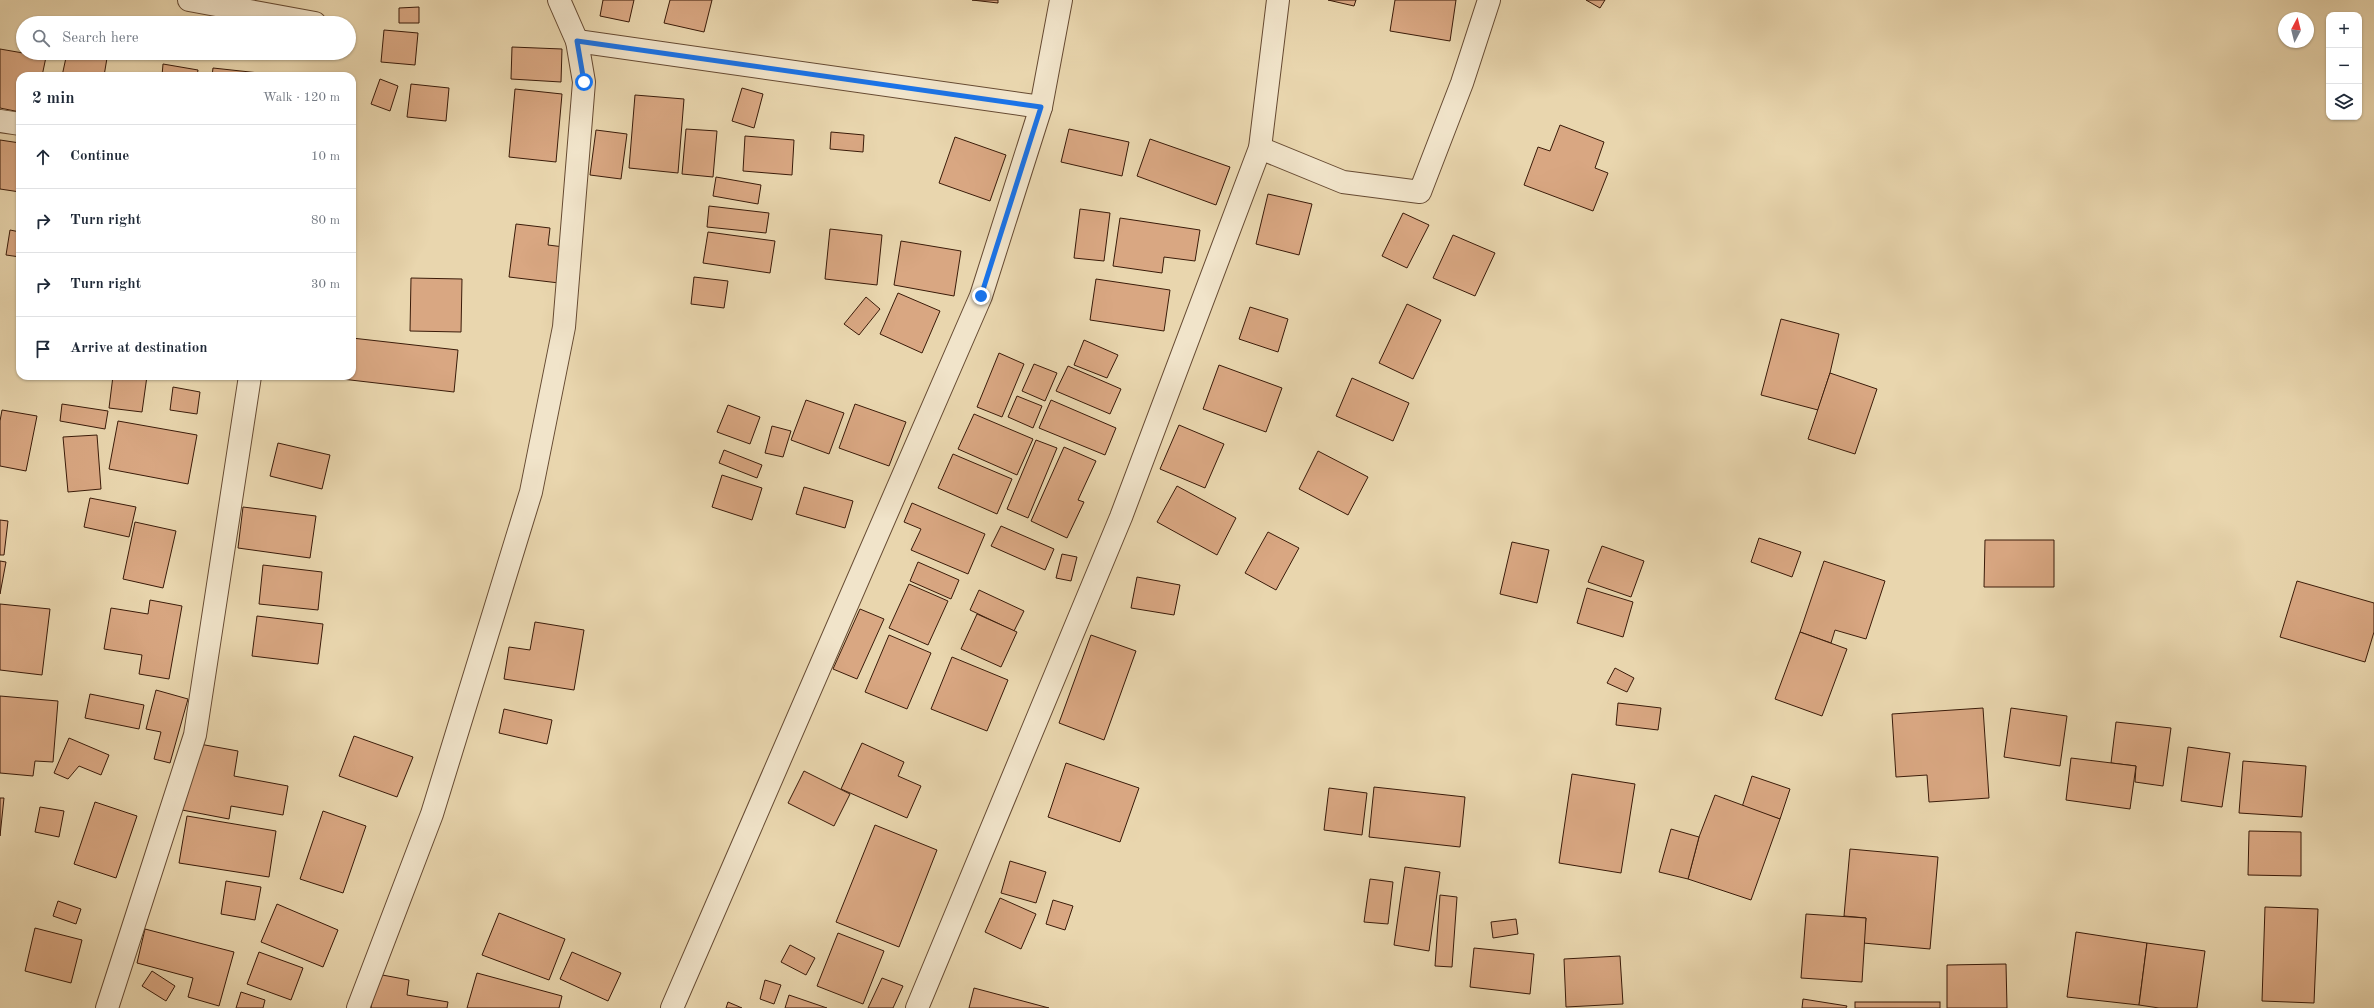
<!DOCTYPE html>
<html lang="en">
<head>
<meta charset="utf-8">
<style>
	body { margin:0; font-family:"Old Standard TT",serif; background:#f6f6f7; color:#1f2937 }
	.controls { position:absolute; right:12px; top:12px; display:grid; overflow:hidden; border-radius:8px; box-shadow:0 1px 3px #0004 }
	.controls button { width:36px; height:36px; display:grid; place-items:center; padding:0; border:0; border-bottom:1px solid #e0e1e3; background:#fff; color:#1f2937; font:20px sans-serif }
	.compass { position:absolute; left:2278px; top:12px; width:36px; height:36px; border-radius:50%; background:#fff; box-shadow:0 1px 3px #0004; rotate:7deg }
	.stop { position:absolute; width:12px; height:12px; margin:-9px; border:3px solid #1a73e8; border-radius:50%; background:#fff }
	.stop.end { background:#1a73e8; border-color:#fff; box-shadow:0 1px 4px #0008 }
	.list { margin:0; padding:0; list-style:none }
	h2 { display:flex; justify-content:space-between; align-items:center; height:52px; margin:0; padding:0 16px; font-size:17px }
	h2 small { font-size:13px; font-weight:400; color:#747a83 }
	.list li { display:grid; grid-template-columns:26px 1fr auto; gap:12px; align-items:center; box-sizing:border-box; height:64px; padding:0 16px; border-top:1px solid #e0e1e3 }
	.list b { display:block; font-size:15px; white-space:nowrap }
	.list em { font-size:13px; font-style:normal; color:#747a83 }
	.icon { flex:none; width:22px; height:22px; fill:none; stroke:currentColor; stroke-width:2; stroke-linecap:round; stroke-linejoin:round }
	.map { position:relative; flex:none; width:2374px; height:1008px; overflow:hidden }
	.search { position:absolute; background:#fff; box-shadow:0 1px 3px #0004; left:16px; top:16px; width:340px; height:44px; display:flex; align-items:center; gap:10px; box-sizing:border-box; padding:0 14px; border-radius:22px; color:#747a83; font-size:15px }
	.panel { position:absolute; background:#fff; box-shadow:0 1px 3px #0004; left:16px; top:72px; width:340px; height:308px; border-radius:12px }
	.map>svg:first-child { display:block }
	.building { fill:#d9a782; stroke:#3a1b09 }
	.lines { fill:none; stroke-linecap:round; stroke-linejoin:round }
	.minor-casing { stroke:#664a32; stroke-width:24 }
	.minor { stroke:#f1e4ca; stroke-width:22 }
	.route { stroke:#1a73e8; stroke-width:5 }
</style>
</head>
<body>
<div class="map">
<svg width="2374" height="1008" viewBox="0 0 2374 1008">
	<rect width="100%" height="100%" fill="#e9d6ae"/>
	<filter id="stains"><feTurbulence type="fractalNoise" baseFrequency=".005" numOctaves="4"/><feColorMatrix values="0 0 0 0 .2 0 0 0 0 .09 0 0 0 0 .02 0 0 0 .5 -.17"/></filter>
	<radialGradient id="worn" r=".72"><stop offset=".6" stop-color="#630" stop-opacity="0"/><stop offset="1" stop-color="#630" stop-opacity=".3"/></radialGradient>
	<!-- building -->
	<g class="building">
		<polygon points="603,0 634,0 629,22 600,16"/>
		<polygon points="670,0 712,0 704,32 664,23"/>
		<polygon points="972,0 998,0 998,3"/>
		<polygon points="1328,0 1356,0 1354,6"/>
		<polygon points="1395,0 1456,0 1450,41 1390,31"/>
		<polygon points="1586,0 1605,0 1600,8"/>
		<polygon points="419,7 419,23 399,23 399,8"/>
		<polygon points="384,30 418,33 415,65 381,62"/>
		<polygon points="512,47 562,49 561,82 511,79"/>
		<polygon points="0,49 46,57 42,76 20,76 20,112 0,108"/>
		<polygon points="67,53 83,53 107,58 104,76 62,76"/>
		<polygon points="163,64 198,70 197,76 162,76"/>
		<polygon points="213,68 287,76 212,76"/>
		<polygon points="380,79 398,86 390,111 371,104"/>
		<polygon points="411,84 449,88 446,121 407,117"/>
		<polygon points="742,88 763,94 754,128 732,121"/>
		<polygon points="515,89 562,94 556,162 509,157"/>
		<polygon points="635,95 684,99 678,173 629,168"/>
		<polygon points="1560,125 1604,142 1595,168 1608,173 1593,211 1524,185 1538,147 1550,151"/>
		<polygon points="686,129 717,131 713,177 682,174"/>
		<polygon points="1069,129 1129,142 1122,176 1061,162"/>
		<polygon points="596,130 627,134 621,179 590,175"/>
		<polygon points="831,132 864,135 863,152 830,149"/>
		<polygon points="745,136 794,140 792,175 743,171"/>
		<polygon points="955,137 1006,155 990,201 939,183"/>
		<polygon points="1150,139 1230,167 1216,205 1137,176"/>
		<polygon points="0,140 20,143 20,192 0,189"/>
		<polygon points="716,177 761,185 758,204 713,196"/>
		<polygon points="1268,194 1312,204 1299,255 1256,244"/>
		<polygon points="709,206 769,213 766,233 707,227"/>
		<polygon points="1080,209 1110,213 1104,261 1074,258"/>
		<polygon points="1403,213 1429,225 1407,268 1382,256"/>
		<polygon points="1120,218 1200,230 1195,261 1164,257 1162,273 1113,266"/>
		<polygon points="516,224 550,228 548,245 564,247 559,283 509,277"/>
		<polygon points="830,229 882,235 877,285 825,279"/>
		<polygon points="10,230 20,232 20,257 6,255"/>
		<polygon points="708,232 775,241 770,273 703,263"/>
		<polygon points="1453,235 1495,253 1475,296 1433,278"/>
		<polygon points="901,241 961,251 954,296 894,285"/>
		<polygon points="694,277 728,281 724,308 691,304"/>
		<polygon points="411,278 462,279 461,332 410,331"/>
		<polygon points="1096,279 1170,290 1164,331 1090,320"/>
		<polygon points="898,293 940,311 922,353 880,334"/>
		<polygon points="866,297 880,309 859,335 844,324"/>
		<polygon points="1407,304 1441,320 1413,379 1379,363"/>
		<polygon points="1250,307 1288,319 1278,352 1239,339"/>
		<polygon points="1781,319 1839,334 1830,373 1818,410 1761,395"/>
		<polygon points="352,338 458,350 454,392 316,376 352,376"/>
		<polygon points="1084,340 1118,355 1107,378 1074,365"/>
		<polygon points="999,353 1024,364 1002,417 977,407"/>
		<polygon points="1034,364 1057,373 1045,401 1022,391"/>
		<polygon points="1219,365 1282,388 1266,432 1203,409"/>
		<polygon points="1068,366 1121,389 1110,414 1056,391"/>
		<polygon points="1830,373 1877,389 1855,454 1808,439"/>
		<polygon points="113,376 147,376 142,412 109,408"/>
		<polygon points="1352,378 1409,403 1393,441 1336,416"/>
		<polygon points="173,387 200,392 197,414 170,410"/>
		<polygon points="1017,396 1042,406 1033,428 1008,417"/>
		<polygon points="806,400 844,413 829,454 791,440"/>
		<polygon points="1051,400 1116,428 1105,455 1039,428"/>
		<polygon points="62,404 108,411 105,429 60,421"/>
		<polygon points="855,404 906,422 889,466 839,448"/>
		<polygon points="728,405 760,417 750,444 717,432"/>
		<polygon points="2,410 37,416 26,471 0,466 0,421"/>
		<polygon points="974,414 1033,439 1017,475 958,449"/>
		<polygon points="118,421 197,435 188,484 109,469"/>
		<polygon points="1179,425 1224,444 1205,488 1160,469"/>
		<polygon points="772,426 791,431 783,457 765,453"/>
		<polygon points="97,435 101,489 68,492 63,437"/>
		<polygon points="1036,440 1057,448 1028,518 1007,509"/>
		<polygon points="278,443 330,455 322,489 270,476"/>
		<polygon points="1064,447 1096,461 1078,500 1084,502 1067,538 1031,521"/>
		<polygon points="724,450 762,465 757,478 719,463"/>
		<polygon points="1318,451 1368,477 1348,515 1299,489"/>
		<polygon points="953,454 1012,479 997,514 938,488"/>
		<polygon points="722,475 762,488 752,520 712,507"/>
		<polygon points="1177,486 1236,518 1217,555 1157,522"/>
		<polygon points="804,487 853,501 845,528 796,514"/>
		<polygon points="90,498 136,507 129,537 84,527"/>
		<polygon points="912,503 985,534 968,574 911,550 921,529 904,522"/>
		<polygon points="243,507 316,516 310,558 238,548"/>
		<polygon points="0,520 8,521 4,555 0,555"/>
		<polygon points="135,522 176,531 163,588 123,579"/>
		<polygon points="1001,526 1054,549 1045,570 991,546"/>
		<polygon points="1268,532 1299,548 1276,590 1245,573"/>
		<polygon points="1759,538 1801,552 1792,577 1751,562"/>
		<polygon points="1985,540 2054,540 2054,587 1984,587"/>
		<polygon points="1512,542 1549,550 1537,603 1500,594"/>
		<polygon points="1602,546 1644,561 1631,597 1588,582"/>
		<polygon points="1062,554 1077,557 1071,581 1056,578"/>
		<polygon points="0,561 6,562 0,594"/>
		<polygon points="1824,561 1885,581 1866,639 1835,630 1831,643 1800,632"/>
		<polygon points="918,562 959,580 951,599 910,581"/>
		<polygon points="263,565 322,572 318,610 259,604"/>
		<polygon points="1137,577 1180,585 1174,615 1131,608"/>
		<polygon points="2297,581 2374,603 2374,632 2365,662 2280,637"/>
		<polygon points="909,584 948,601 928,645 889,628"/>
		<polygon points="1587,588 1633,602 1623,637 1577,623"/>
		<polygon points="979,590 1024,611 1014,631 970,610"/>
		<polygon points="150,600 182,606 169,679 139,674 142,655 104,649 111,608 148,614"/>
		<polygon points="0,604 50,609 42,675 0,670"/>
		<polygon points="860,609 884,619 857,679 833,669"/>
		<polygon points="977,614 1017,632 1001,667 961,649"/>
		<polygon points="257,616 323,624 318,664 252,656"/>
		<polygon points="535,622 584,630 574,690 504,679 509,647 530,650"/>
		<polygon points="1800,632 1847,649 1822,716 1775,699"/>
		<polygon points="889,635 931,653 907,709 865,692"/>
		<polygon points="1091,635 1136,651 1104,740 1059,723"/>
		<polygon points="952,657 1008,680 987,731 931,709"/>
		<polygon points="1615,668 1634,678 1627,692 1607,683"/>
		<polygon points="156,690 188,699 170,763 154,759 161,732 146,729"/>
		<polygon points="90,694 144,705 139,729 85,718"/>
		<polygon points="0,696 58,701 53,762 35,761 33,776 0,773"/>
		<polygon points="1618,703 1661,708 1658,730 1616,725"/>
		<polygon points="1983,708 1989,798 1929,802 1927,775 1896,777 1892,714"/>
		<polygon points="2011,708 2067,716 2060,766 2004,757"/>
		<polygon points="504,709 552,720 547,744 499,733"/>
		<polygon points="2116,722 2171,728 2163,786 2135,782 2136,766 2111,763"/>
		<polygon points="354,736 413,757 397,797 339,776"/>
		<polygon points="69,738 109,755 101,775 79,766 68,779 54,773"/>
		<polygon points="194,743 238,751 234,776 288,786 283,815 231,806 229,819 182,810"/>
		<polygon points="862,743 904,762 898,776 921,786 907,818 841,789"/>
		<polygon points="2188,747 2230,753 2222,807 2181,801"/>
		<polygon points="2071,758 2136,766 2130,809 2066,800"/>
		<polygon points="2243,761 2306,766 2302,817 2239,813"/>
		<polygon points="1066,763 1139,788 1120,842 1048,817"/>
		<polygon points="804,771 850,794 834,826 788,803"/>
		<polygon points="1572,774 1635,784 1621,873 1559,863"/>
		<polygon points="1752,776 1790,789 1780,819 1742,807"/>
		<polygon points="1374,787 1465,797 1460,847 1369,837"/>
		<polygon points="1329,788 1367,793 1362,835 1324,830"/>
		<polygon points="1715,795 1780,819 1751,900 1688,879 1699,837"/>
		<polygon points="0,798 4,798 0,836"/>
		<polygon points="95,802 137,816 116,878 74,864"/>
		<polygon points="40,807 64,811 59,837 35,832"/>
		<polygon points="323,811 366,826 343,893 300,879"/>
		<polygon points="187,816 276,831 269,877 179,863"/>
		<polygon points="875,825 937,850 899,947 836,922"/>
		<polygon points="1671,829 1699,837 1688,879 1659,872"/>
		<polygon points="2249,831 2301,832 2301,876 2248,875"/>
		<polygon points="1850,849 1938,857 1930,949 1863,943 1866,918 1844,916"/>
		<polygon points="1010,861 1046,872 1036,903 1001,893"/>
		<polygon points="1405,867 1440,872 1429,951 1394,945"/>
		<polygon points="1370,879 1393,882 1388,924 1364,922"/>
		<polygon points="226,881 261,887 255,920 221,914"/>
		<polygon points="1440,895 1457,897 1452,967 1435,966"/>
		<polygon points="1000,898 1036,914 1021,949 985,932"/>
		<polygon points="1053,900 1073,906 1065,930 1046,924"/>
		<polygon points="58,901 81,909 76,924 53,916"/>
		<polygon points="277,904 338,930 323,967 261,942"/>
		<polygon points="2265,907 2318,909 2314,1003 2262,1001"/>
		<polygon points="499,913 565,939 549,980 482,955"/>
		<polygon points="1806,914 1866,918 1862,982 1801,978"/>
		<polygon points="1516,919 1518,934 1493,938 1491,922"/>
		<polygon points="35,928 82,940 71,983 25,971"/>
		<polygon points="145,929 234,952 219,1006 188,997 193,978 137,963"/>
		<polygon points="2076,932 2147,943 2139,1005 2067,997"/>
		<polygon points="838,933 884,951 863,1004 817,986"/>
		<polygon points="2147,943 2205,951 2197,1008 2159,1008 2139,1005"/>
		<polygon points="790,945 815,958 806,975 781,962"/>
		<polygon points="1474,948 1534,954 1530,994 1470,987"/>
		<polygon points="259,952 303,968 291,1000 247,984"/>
		<polygon points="572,952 621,973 608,1001 560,979"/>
		<polygon points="1620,956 1623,1004 1566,1007 1564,959"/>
		<polygon points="2006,964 2007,1008 1947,1008 1947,965"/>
		<polygon points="152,971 175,986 166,1001 142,986"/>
		<polygon points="477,973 562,996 559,1008 467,1008"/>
		<polygon points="377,974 409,980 407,995 448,1002 447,1008 371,1008"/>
		<polygon points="882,978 903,986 893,1008 868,1008"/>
		<polygon points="765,980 781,985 774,1004 760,999"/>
		<polygon points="974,988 1049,1008 969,1008"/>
		<polygon points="241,992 265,1000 263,1008 236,1008"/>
		<polygon points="789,995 827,1008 785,1008"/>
		<polygon points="1803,999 1847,1006 1846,1008 1802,1008"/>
		<polygon points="728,1002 742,1008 726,1008"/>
		<rect x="1855" y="1002" width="85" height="6"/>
	</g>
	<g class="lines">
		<!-- minor casing -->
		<g class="minor-casing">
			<g id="minor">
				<polyline points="189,0 315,23"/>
				<polyline points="577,41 1041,107"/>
				<polyline points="0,121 20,124"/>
				<polyline points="1260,148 1343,182 1420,192 1462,83 1489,0"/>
				<polyline points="107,1008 195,735 250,376"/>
				<polyline points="358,1008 432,814 531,492 564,327 584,82 577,41 559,0"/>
				<polyline points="672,1008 981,296 1041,107 1061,0"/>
				<polyline points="917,1008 1121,517 1260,148 1278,0"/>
			</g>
		</g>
		<!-- minor -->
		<use href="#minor" class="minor"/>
	</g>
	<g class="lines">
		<!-- route -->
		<polyline class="route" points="584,82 577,41 1041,107 981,296"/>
	</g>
	<rect width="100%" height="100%" filter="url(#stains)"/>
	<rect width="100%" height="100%" fill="url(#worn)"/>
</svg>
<div class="controls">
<button>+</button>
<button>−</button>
<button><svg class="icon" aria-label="layers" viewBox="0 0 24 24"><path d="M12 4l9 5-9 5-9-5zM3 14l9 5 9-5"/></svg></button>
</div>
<svg class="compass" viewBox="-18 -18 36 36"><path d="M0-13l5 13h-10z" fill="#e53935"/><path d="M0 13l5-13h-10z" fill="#747a83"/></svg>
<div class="stop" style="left:584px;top:82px"></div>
<div class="stop end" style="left:981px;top:296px"></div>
<div class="search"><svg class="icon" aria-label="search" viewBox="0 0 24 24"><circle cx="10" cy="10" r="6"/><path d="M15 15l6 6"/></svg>Search here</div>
<section class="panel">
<h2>2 min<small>Walk · 120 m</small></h2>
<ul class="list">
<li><svg class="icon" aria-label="ahead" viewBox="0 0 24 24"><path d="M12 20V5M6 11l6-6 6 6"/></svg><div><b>Continue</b></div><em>10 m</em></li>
<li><svg class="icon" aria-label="right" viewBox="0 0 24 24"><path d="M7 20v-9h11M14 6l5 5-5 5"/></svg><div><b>Turn right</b></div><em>80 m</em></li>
<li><svg class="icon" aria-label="right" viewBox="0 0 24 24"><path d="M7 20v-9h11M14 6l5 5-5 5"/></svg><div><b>Turn right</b></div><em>30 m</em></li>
<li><svg class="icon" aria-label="arrive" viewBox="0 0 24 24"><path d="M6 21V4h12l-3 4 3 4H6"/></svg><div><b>Arrive at destination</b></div></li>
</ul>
</section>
</div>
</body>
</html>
